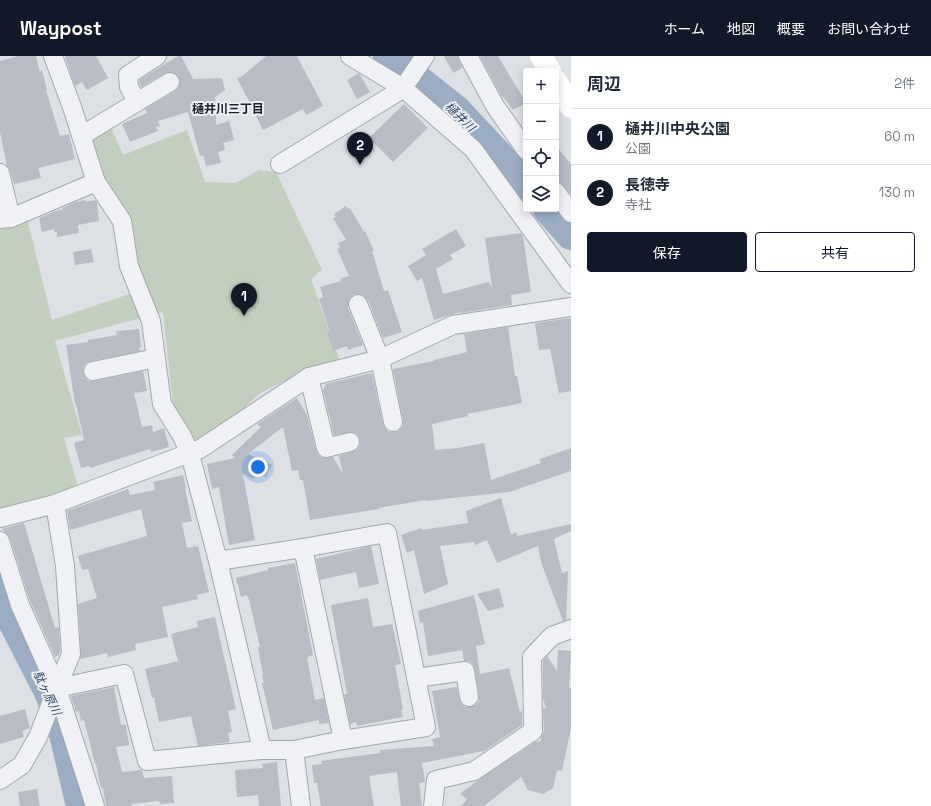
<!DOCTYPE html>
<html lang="ja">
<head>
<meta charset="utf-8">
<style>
	body { margin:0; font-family:"Space Grotesk","Noto Sans JP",sans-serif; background:#f2f2f3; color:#1f2937 }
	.controls { position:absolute; right:12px; top:12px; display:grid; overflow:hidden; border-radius:4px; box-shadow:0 2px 10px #0003 }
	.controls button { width:36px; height:36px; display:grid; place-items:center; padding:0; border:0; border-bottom:1px solid #e0e1e3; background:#fff; color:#1f2937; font:20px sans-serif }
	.you { position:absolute; left:258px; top:411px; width:14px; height:14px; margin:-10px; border:3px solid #fff; border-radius:50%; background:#1a73e8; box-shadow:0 0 0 6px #1a73e833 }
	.badge { display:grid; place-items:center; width:26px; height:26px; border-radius:50%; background:#111827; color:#fff; font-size:13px; font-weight:700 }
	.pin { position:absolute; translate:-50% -33px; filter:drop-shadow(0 1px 2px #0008) }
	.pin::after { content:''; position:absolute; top:21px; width:14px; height:12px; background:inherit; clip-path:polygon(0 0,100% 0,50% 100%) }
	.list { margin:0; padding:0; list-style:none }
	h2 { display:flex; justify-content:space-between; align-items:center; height:52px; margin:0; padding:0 16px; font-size:17px }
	h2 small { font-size:13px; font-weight:400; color:#747a83 }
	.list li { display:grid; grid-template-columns:26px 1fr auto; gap:12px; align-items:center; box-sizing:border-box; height:56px; padding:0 16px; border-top:1px solid #e0e1e3 }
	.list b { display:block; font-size:15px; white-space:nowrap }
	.list p { margin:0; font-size:13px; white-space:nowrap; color:#747a83 }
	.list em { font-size:13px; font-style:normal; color:#747a83 }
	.actions { display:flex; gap:8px; padding:12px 16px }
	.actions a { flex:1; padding:9px 0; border:1px solid #111827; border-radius:4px; text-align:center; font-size:14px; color:#111827 }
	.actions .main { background:#111827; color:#fff }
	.icon { flex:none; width:22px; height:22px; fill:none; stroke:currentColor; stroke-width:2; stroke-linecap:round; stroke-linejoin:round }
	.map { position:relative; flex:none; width:571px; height:750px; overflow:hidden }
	header { display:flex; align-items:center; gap:24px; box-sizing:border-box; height:56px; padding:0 20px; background:#111827; color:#fff }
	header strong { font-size:19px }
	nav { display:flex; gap:22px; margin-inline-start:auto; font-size:14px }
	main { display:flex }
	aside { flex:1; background:#fff }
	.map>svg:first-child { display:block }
	.green { fill:#c2cfbe }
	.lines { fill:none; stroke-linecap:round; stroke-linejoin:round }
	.river { stroke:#9aadc3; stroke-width:30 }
	.building { fill:#b7bcc5 }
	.minor-casing { stroke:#a3a7ae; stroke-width:20 }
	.minor { stroke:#eff1f4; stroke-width:18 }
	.secondary { stroke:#fff; stroke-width:22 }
	.labels { text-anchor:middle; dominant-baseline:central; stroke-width:4; stroke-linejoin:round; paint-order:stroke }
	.neighbourhood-label { font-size:12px; font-weight:bold; fill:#1a1f2b; stroke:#eceff3 }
	.water-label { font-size:12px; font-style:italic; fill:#354c6b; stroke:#eceff3 }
</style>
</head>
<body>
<header>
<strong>Waypost</strong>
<nav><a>ホーム</a><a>地図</a><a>概要</a><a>お問い合わせ</a></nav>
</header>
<main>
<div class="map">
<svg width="571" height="750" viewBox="0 0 571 750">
	<rect width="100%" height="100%" fill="#dde0e5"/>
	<!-- green -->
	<polygon class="green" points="108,64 123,99 187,74 205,126 236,127 259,114 276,116 322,214 311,223 341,308 304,315 259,338 219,376 196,386 173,348 163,256 55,285 82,379 64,382 78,431 0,452 0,169 27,162 52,264 144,233 135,214 133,177 100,127 81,80"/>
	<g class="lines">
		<!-- river -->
		<g class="river">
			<polyline points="388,0 456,54 526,129"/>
			<polyline points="548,153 571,179"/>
			<polyline points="0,528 7,554 49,636 61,665 81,750"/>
		</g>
	</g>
	<!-- building -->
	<g class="building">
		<polygon points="18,0 36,0 40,16 42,14 47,34 46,34 60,80 69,78 75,103 38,112 41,122 14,128 10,115 7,110 0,76 0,5"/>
		<polygon points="66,0 96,0 108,22 87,34 82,26 75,30 65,1"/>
		<polygon points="178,0 181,0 193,23 222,22 225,34 215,41 216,69 229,65 234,84 223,87 225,94 218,96 221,107 206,110 203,99 200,100 188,56 158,65 160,70 156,71 158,75 130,86 122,68 147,57 145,53 175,35 179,31 180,26 179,21 175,17 170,16 165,17 141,31 139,24"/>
		<polygon points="266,0 297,0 323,50 306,59 303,53 263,74 255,58 259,57 249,45 237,22 241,21"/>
		<polygon points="444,0 458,0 462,12 453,17"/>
		<polygon points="480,0 498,0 526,47 513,54 503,41 502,41"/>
		<polygon points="359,17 370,36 357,43 347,24"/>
		<polygon points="404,48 428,72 393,106 369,82"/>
		<polygon points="556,90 571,108 571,139 564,130 556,125"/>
		<polygon points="86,144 86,146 95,144 97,146 99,165 78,169 79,177 57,181 57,176 54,176 54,173 42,176 39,162 56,155 63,153 63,152 76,146"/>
		<polygon points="346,150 348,153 350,152 364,176 365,175 374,195 372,195 384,235 388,234 402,276 383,282 368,244 364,240 360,238 354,238 350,242 348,247 348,252 363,289 348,294 347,290 333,295 327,277 330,276 319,243 323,241 320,231 341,225 341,222 349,220 337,193 340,192 338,187 346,184 333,162 336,161 334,158"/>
		<polygon points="456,173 466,190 450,199 453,203 436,213 443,238 489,226 492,231 485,182 521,177 523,180 531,236 511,239 512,249 461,257 460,256 434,264 422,222 417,225 408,210 426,199 422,193"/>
		<polygon points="91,193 94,206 75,209 73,196"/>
		<polygon points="571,262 571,335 559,337 550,293 539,294 535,267"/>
		<polygon points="508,271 515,320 517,320 522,347 467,358 468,360 432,368 435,394 458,392 484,387 491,424 541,407 540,403 571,392 571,415 509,436 425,445 425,444 379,452 379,453 310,464 303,424 300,424 298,414 292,415 283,371 248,398 272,409 266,421 257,417 254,423 243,418 255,484 229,489 219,431 212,433 207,408 235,402 232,399 261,371 257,368 297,342 307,359 316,394 318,399 323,402 333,401 343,418 339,400 357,394 360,389 360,384 357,378 352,376 334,379 323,334 326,328 372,317 383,368 385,373 389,376 395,376 400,374 403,370 403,364 393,313 434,305 434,304 467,296 464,278"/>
		<polygon points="139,273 141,291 139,291 140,295 91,305 86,307 83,311 83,317 85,322 89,325 95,325 143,315 147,335 134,337 142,371 152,369 153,376 164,372 169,391 151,396 150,393 90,412 89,410 81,412 74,387 84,384 76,348 75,348 66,289 88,286 88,284 117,279 116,275"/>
		<polygon points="183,419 186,433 185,433 192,465 182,467 187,492 198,490 209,536 197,539 198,543 162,551 168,581 135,588 136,594 108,601 107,597 80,603 81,597 78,548 97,542 88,513 82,514 78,500 147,480 141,453 70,474 67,455 128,433 130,439 155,434 153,426"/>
		<polygon points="501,442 511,479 516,476 517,480 571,468 571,475 554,483 562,517 568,515 566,564 563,565 541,506 538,490 497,507 487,484 475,489 474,486 440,490 448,528 424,538 414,494 407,497 401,479 421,472 422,474 468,467 466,455"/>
		<polygon points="24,467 55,572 59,571 60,596 59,599 55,601 30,545 10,482 2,473"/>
		<polygon points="371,490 379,528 359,532 356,516 320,524 316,503"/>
		<polygon points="295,507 313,599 307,601 315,644 324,642 329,667 319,668 319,664 273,674 262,627 264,627 262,619 263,619 258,591 260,591 249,544 247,539 241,541 236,522 268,514 268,512"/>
		<polygon points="499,532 504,551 488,555 477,538"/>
		<polygon points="474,539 485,588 476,590 480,618 509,612 520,656 522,655 522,669 484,695 422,707 425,726 419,727 422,750 401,750 397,716 369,720 374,750 321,750 317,727 314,727 312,709 322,708 321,705 380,697 380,694 434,690 432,683 440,681 432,635 457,631 459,643 461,648 465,651 471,651 476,649 479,645 479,639 475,613 473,608 469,605 464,605 462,594 428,600 423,566 420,567 418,555"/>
		<polygon points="368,542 373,571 392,568 401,608 395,609 403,653 401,653 403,661 357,670 356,666 350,668 344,638 347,638 331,549"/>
		<polygon points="215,561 236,653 228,655 232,676 228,677 230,686 198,690 191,660 159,666 154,642 152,642 145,613 178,605 171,578 198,571 197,565"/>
		<polygon points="558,594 571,595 569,632 571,631 571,672 562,715 557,714 553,732 543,738 528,734 521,721 484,750 461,750 467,743 460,738 477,725 535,686 541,685 541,681 544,675 543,653 546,652 543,642 543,605 547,600 557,615"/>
		<polygon points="114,631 121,669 126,669 129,689 116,691 122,716 142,714 144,722 172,720 174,747 160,748 159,745 131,748 132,750 106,750 103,732 101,732 96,708 95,708 84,664 81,665 79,655 76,656 71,640"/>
		<polygon points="25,653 30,672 22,675 24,681 0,688 0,660"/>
		<polygon points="277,706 281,750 259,750 258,739 237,741 235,714 263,712 262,708"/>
		<polygon points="37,733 40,750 20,750 18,736"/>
	</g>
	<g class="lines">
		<!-- minor casing -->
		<g class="minor-casing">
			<g id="minor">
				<polyline points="53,0 72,51 96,126 122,165 129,210 151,265 162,348 182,380 190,398 218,505 303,492 343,684 294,694 301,750"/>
				<polyline points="350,0 403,32 473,93 571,228"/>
				<polyline points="468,0 495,50 526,94"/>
				<polyline points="137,46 129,31 128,19 157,0"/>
				<polyline points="81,80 170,26"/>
				<polyline points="280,108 396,37 403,32 425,0"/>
				<polyline points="0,117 11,162 0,163"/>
				<polyline points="556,136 571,157"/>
				<polyline points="11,162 96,126"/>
				<polyline points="358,248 380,303 393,366"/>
				<polyline points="93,315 156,302"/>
				<polyline points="309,321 326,392 350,386"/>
				<polyline points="0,462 55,448 200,393 309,321 380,303 453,269 571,251"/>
				<polyline points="0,485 20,549 57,632 71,598 65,510 55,448"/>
				<polyline points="303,492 387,477 426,671 343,684"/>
				<polyline points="218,505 262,694 294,694"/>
				<polyline points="416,622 465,615 469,641"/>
				<polyline points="57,632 95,750"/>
				<polyline points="0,724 22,709 38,681 57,632 124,618 147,705 262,694"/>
				<polyline points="433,750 436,724 474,715 533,675 532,601 552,580 571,573"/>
			</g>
		</g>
		<!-- minor -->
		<use href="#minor" class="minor"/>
		<!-- secondary -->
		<g class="secondary">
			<polyline points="541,0 550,15"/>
			<polyline points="556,25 571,51"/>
		</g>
	</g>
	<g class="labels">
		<!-- neighbourhood labels -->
		<g class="neighbourhood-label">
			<text x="228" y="53">樋井川三丁目</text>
		</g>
		<!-- water labels -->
		<g class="water-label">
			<text transform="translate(460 61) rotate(44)">樋井川</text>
			<text transform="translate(47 637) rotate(64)">駄ヶ原川</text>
		</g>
	</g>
</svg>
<div class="controls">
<button>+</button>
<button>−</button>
<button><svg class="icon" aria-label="locate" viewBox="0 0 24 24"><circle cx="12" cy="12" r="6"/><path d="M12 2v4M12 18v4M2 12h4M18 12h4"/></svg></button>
<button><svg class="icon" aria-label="layers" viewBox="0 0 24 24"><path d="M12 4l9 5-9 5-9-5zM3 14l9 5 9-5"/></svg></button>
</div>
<div class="you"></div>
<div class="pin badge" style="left:244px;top:260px">1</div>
<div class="pin badge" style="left:360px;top:109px">2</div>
</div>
<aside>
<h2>周辺<small>2件</small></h2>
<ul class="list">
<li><span class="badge">1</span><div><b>樋井川中央公園</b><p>公園</p></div><em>60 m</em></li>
<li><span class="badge">2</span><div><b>長徳寺</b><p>寺社</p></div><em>130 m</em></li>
</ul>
<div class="actions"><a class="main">保存</a><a>共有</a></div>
</aside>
</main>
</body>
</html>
